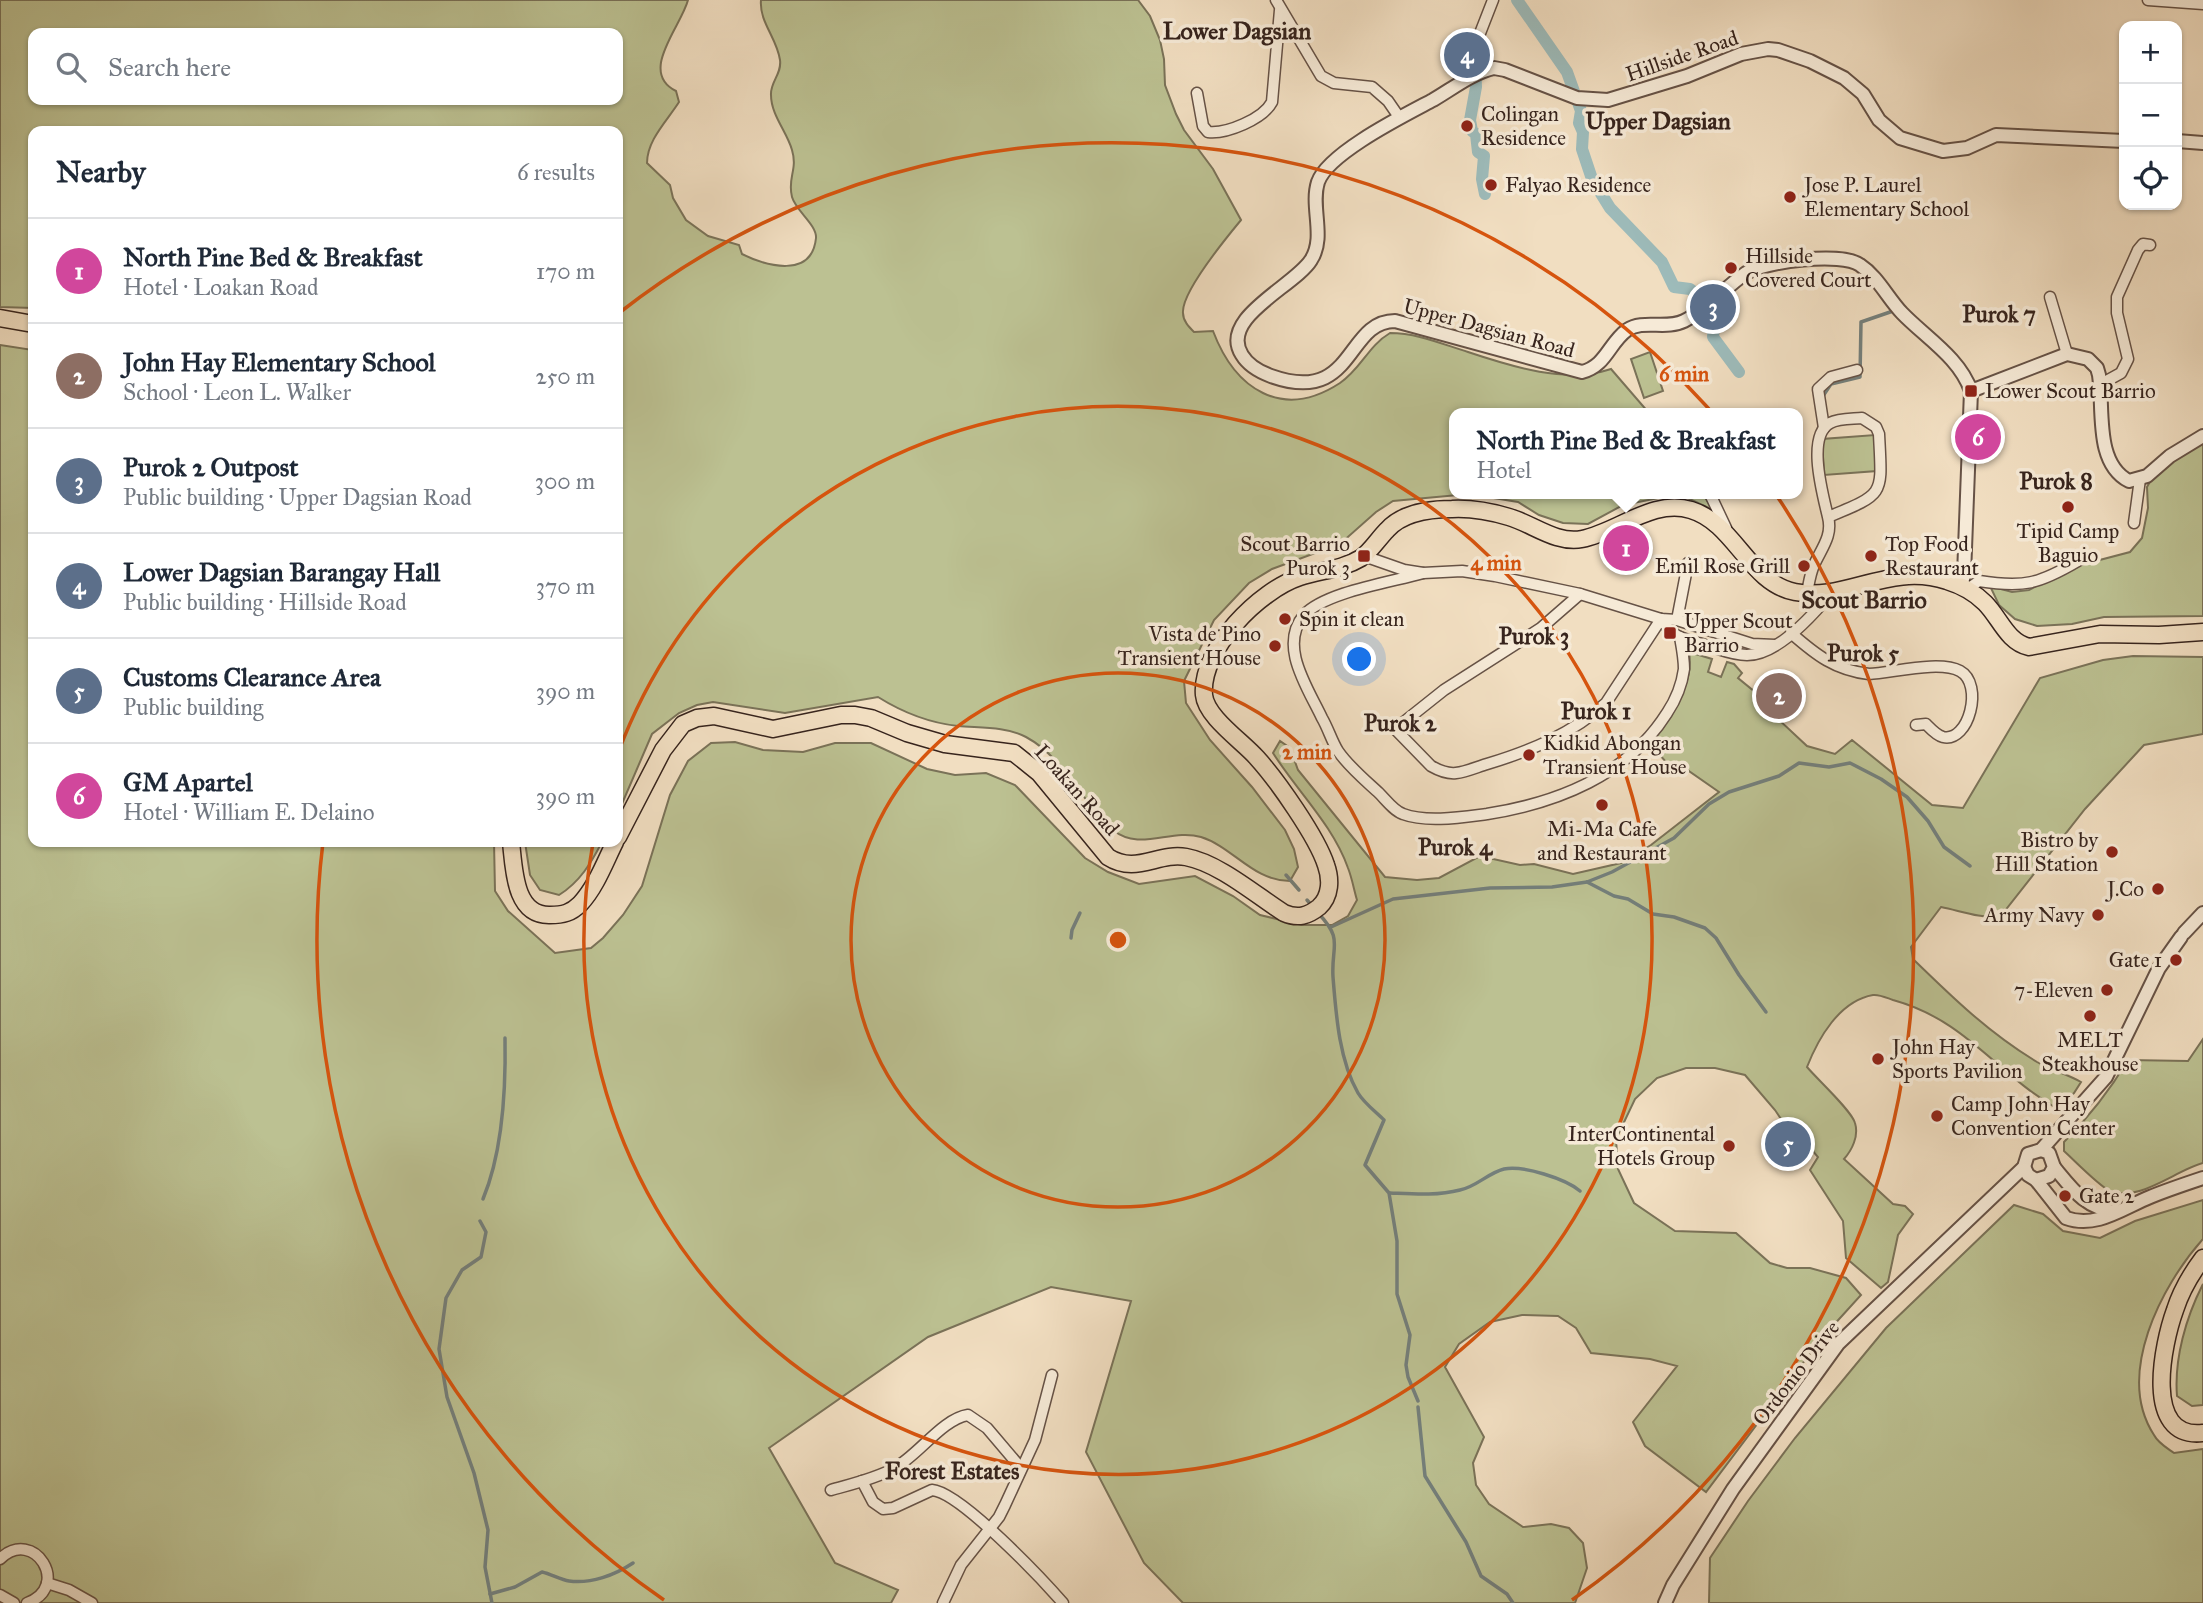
<!DOCTYPE html>
<html lang="en">
<head>
<meta charset="utf-8">
<style>
	body { margin:0; font-family:"IM FELL Great Primer",serif; background:#f6f6f7; color:#1f2937 }
	.controls { position:absolute; right:21px; top:21px; display:grid; overflow:hidden; border-radius:14px; box-shadow:0 2px 5px #0004 }
	.controls button { width:63px; height:63px; display:grid; place-items:center; padding:0; border:0; border-bottom:2px solid #e0e1e3; background:#fff; color:#1f2937; font:35px sans-serif }
	.you { position:absolute; left:1360px; top:660px; width:24px; height:24px; margin:-18px; border:5px solid #fff; border-radius:50%; background:#1a73e8; box-shadow:0 0 0 10px #1a73e833 }
	.badge { display:grid; place-items:center; width:46px; height:46px; border-radius:50%; background:#8f2418; color:#fff; font-size:23px; font-weight:700 }
	.pin { position:absolute; translate:-50% -50%; border:4px solid #fff; box-shadow:0 2px 7px #0006 }
	.popup { position:absolute; left:1449px; top:408px; width:354px; height:91px; box-sizing:border-box; display:grid; place-content:center; border-radius:14px; background:#fff; filter:drop-shadow(0 2px 5px #0005); font-size:23px; white-space:nowrap; color:#747a83 }
	.popup b { font-size:26px; color:#1f2937 }
	.popup::after { content:''; position:absolute; left:50%; top:100%; margin-left:-14px; border:14px solid transparent; border-top-color:#fff }
	.list { margin:0; padding:0; list-style:none }
	h2 { display:flex; justify-content:space-between; align-items:center; height:91px; margin:0; padding:0 28px; font-size:30px }
	h2 small { font-size:23px; font-weight:400; color:#747a83 }
	.list li { display:grid; grid-template-columns:46px 1fr auto; gap:21px; align-items:center; box-sizing:border-box; height:105px; padding:0 28px; border-top:2px solid #e0e1e3 }
	.list b { display:block; font-size:26px; white-space:nowrap }
	.list p { margin:0; font-size:23px; white-space:nowrap; color:#747a83 }
	.list em { font-size:23px; font-style:normal; color:#747a83 }
	.icon { flex:none; width:38px; height:38px; fill:none; stroke:currentColor; stroke-width:2; stroke-linecap:round; stroke-linejoin:round }
	.map { position:relative; flex:none; width:2203px; height:1603px; overflow:hidden }
	.search { position:absolute; background:#fff; box-shadow:0 2px 5px #0004; left:28px; top:28px; width:595px; height:77px; display:flex; align-items:center; gap:18px; box-sizing:border-box; padding:0 24px; border-radius:14px; color:#747a83; font-size:26px }
	.panel { position:absolute; background:#fff; box-shadow:0 2px 5px #0004; left:28px; top:126px; width:595px; height:721px; border-radius:14px }
	.map>svg:first-child { display:block }
	.green { fill:#bcc192; stroke:#7a7258; stroke-width:2; fill-rule:evenodd }
	.lines { fill:none; stroke-linecap:round; stroke-linejoin:round }
	.stream { stroke:#747f7b; stroke-width:3.5 }
	.canal { stroke:#9dbbba; stroke-width:12 }
	.minor-casing { stroke:#665246; stroke-width:13 }
	.tertiary-casing { stroke:#665246; stroke-width:16 }
	.primary-casing { stroke:#37241d; stroke-width:19 }
	.minor { stroke:#f6ead7; stroke-width:10 }
	.tertiary { stroke:#f6ead7; stroke-width:12 }
	.primary { stroke:#f1dec1; stroke-width:16 }
	.ring { fill:none; stroke:#d6540e; stroke-width:3.5 }
	.poi-dot { fill:#8f2418; stroke:#f6ead7; stroke-width:2.5 }
	.labels { text-anchor:middle; dominant-baseline:central; stroke-width:7; stroke-linejoin:round; paint-order:stroke }
	.street-label { font-size:21px; fill:#37241d; stroke:#f6ead7 }
	.poi-label { font-size:21px; fill:#37241d; stroke:#f6ead7; text-anchor:start }
	.neighbourhood-label { font-size:23px; font-weight:bold; fill:#37241d; stroke:#f6ead7 }
	.quarter-label { font-size:24px; font-weight:bold; fill:#37241d; stroke:#f6ead7 }
	.centre { fill:#d6540e; stroke:#f6ead7; stroke-width:3.5 }
	.ring-label { font-size:21px; text-anchor:middle; font-weight:bold; fill:#d6540e; stroke:#f6ead7; stroke-width:7; stroke-linejoin:round; paint-order:stroke }
</style>
</head>
<body>
<div class="map">
<svg width="2203" height="1603" viewBox="0 0 2203 1603">
	<rect width="100%" height="100%" fill="#f1dec1"/>
	<filter id="stains"><feTurbulence type="fractalNoise" baseFrequency=".00286" numOctaves="4"/><feColorMatrix values="0 0 0 0 .2 0 0 0 0 .09 0 0 0 0 .02 0 0 0 .5 -.17"/></filter>
	<radialGradient id="worn" r=".72"><stop offset=".6" stop-color="#630" stop-opacity="0"/><stop offset="1" stop-color="#630" stop-opacity=".3"/></radialGradient>
	<!-- green -->
	<g class="green">
		<path d="M0,0h688c-7,27 -50,72 -12,91l3,11c-12,19 -32,38 -32,61l23,22 3,13 13,22 22,16 31,9 3,9c24,12 70,25 74,-16 1,-13 -20,-27 -24,-41 -5,-19 6,-27 0,-47 -5,-18 -21,-35 -21,-55 -1,-13 11,-21 9,-35 -3,-22 -21,-38 -19,-60h377l12,16 10,24 4,19 1,26 11,29 8,16 29,39 28,51c-14,17 -60,72 -58,93 0,8 6,14 11,19l19,-1c22,58 69,90 127,52 21,-14 28,-37 50,-50 27,0 52,11 78,19 45,15 98,32 143,17l38,44h-195v81h249l10,16 -34,-16 -56,11 -35,19 -25,-1 -24,-8 -21,-13 -49,-8 -76,7 -17,11 -36,32 -68,25 -23,14 -35,37 -30,61 2,22 24,37 42,47 33,43 9,19 4,18 -8,14c-37,0 -57,-34 -89,-44 -30,-9 -61,15 -88,-7 -32,-28 -48,-72 -87,-93 -21,-11 -46,-9 -68,-11 -28,-3 -56,-14 -80,-29l-93,16 -72,-11 -16,3 -18,8 -27,21 -34,79v-682h-585v177l-33,-1zM33,33h585v67h-585z"/>
		<path d="M0,345l33,5v492h461l1,49 13,20 47,42 36,-5 12,-10 20,-23 19,-29 28,-91 18,-34 23,-18 24,-1 28,8 40,2 32,-9h36l56,26 28,6 31,-2 29,12 70,73 23,14 31,12 56,-8 38,20 27,19 42,10h30l16,-9 9,-16c-3,-10 -5,-22 -9,-32 -15,-43 -51,-77 -75,-115l7,-12 10,7 8,22 87,107 32,3 22,-2 41,-22 40,9 14,-1 39,10 48,-11 30,-18 68,-53 -36,-25 -9,4 -23,-26c16,-31 44,-56 38,-93l23,7 -4,13 13,5 6,-15 7,2 8,9 -4,5 44,36 -4,5 29,27 28,8 17,-14 80,65 31,3 77,-130 63,-18 30,-4 70,1v77l-59,11 -59,64 -85,108c-21,1 -39,-6 -59,-10l-30,40 2,12c40,39 76,74 124,103 14,8 30,12 44,20l-7,11 -18,15c-60,-35 -90,-88 -163,-108 -6,-2 -14,-6 -20,-5 -34,6 -55,44 -66,72 10,12 45,44 48,56 4,13 -3,27 -11,36l49,45 12,2 8,8 -15,21 -10,47 -7,6 -35,-30 -3,-37 -33,-51 8,-13 -12,-14 -7,3 -24,-36 -30,-35 -30,-7h-29l-29,10 -22,21 -19,40 2,30 16,34 41,28 61,2 34,30 17,5h23l36,10 15,17 -40,44 -115,153 -61,-46 -12,-24 44,-56 -27,-7 -59,-6 -15,-25 -18,-12 -36,-1 -32,7 -31,22 -14,23 39,70 -11,26 3,22 13,19 34,23 28,-3 18,4 14,15 4,25 -12,35h-392l-39,-40 -58,-111 45,-151 -80,-14 -123,50 -159,111 66,115 63,27 -7,13h-891z"/>
		<polygon points="1650,352 1663,391 1644,398 1631,359"/>
		<polygon points="1875,435 1877,471 1824,475 1822,439"/>
		<polygon points="2203,442 2203,616 2104,617 2072,624 2037,626 2015,619 1999,605 1990,586 2012,592 2029,590 2073,567 2130,552 2142,538 2148,508 2147,487 2156,471"/>
		<path d="M525,842h77c-11,21 -22,40 -43,53l-19,-5 -10,-15z"/>
		<path d="M2203,1039v124c-27,7 -65,40 -93,28 -11,-5 -36,-31 -46,-40v-9c25,-25 46,-52 64,-82l60,1z"/>
		<path d="M2203,1200v39c-42,47 -88,136 -49,196 4,8 13,13 20,18l29,-4v154h-494l1,-45 38,-57 47,-63 91,-110 128,-123 29,9 20,17 37,7 35,-17z"/>
		<path d="M2203,1284v121l-11,1 -15,-10c-3,-37 9,-79 26,-112z"/>
	</g>
	<g class="lines">
		<!-- stream -->
		<g class="stream">
			<polyline points="1823,396 1831,384 1860,377 1861,322 1896,310"/>
			<polyline points="1286,875 1299,890"/>
			<polyline points="1587,882 1614,896 1628,899 1653,914 1674,917 1705,928 1716,938 1739,975 1766,1012"/>
			<polyline points="1307,900 1313,907"/>
			<path d="M1318,913c26,27 13,32 15,64 3,37 6,83 25,116 6,10 18,19 26,27l-19,45 24,28 8,48v53l13,41 -4,30 2,12 10,24"/>
			<polyline points="1331,927 1393,899 1490,888 1552,887 1587,882 1612,872 1674,838 1709,804 1729,792 1779,776 1799,763 1829,767 1850,763 1881,779 1907,797 1928,821 1944,847 1970,866"/>
			<polyline points="1071,938 1072,930 1080,913"/>
			<path d="M1390,1193c23,1 47,3 70,-3 16,-3 28,-17 44,-21 19,-4 62,10 76,22"/>
			<path d="M483,1199c20,-48 23,-108 22,-161"/>
			<polyline points="480,1221 486,1232 481,1257 462,1270 446,1298 439,1349 447,1397 474,1473 488,1530 485,1567 492,1603"/>
			<polyline points="1418,1407 1425,1476 1466,1542 1481,1576 1507,1594 1513,1603"/>
			<path d="M490,1594l25,-7 27,-15c9,2 19,8 27,9 22,3 46,-6 64,-18"/>
		</g>
		<!-- canal -->
		<g class="canal">
			<polyline points="1517,0 1567,72 1581,111 1579,123 1583,132 1582,149 1592,179 1610,208 1662,262 1674,287 1690,289 1703,299"/>
			<polyline points="1474,40 1476,87 1470,120 1472,131 1476,134 1478,152 1484,156 1482,179 1485,194"/>
			<polyline points="1709,307 1715,318 1713,337 1739,372"/>
		</g>
		<!-- minor casing -->
		<g class="minor-casing">
			<g id="minor">
				<polyline points="1276,0 1321,76 1334,83 1372,87 1388,101 1399,117"/>
				<polyline points="2148,0 2203,4"/>
				<polyline points="1488,69 1478,53 1477,41 1493,0"/>
				<path d="M1197,93l6,33 5,6c19,2 55,-13 64,-30l8,-92"/>
				<polyline points="2050,297 2067,354"/>
				<polyline points="2101,384 2121,373 2128,359 2117,313 2117,297 2138,250 2143,244 2150,245"/>
				<polyline points="1824,428 1818,389 1831,377 1857,370"/>
				<polyline points="1710,494 1726,528"/>
				<polyline points="2134,523 2140,479"/>
				<polyline points="1364,556 1404,570 1423,573 1462,571 1495,576 1580,594 1661,619 1677,620 1752,644 1775,645"/>
				<path d="M1423,573c-31,9 -98,19 -119,42 -26,31 4,73 18,103 6,10 10,24 16,33 11,16 27,29 41,42 7,7 15,18 24,21 24,9 60,3 84,0 70,-11 141,-39 180,-101 8,-12 15,-29 17,-44 0,-11 -2,-21 -4,-32"/>
				<path d="M1966,590l13,-9c45,7 60,3 99,-20"/>
				<path d="M1807,593c2,-10 3,-19 7,-28 7,-16 19,-29 14,-48 -5,-22 -22,-81 2,-94 9,-5 22,-4 32,-5l14,9 3,7c3,62 7,59 -51,83"/>
				<path d="M1580,594l-39,34 -97,62 -49,39 36,37c7,4 16,8 25,7 10,-1 21,-6 31,-9 43,-13 85,-30 119,-61l55,-84"/>
				<path d="M1661,619c13,20 22,19 44,26 14,4 28,10 42,10 31,0 67,-41 85,-63"/>
				<polyline points="1677,620 1688,563"/>
				<path d="M1791,633c25,22 44,37 78,41 23,-1 70,-14 91,-3 24,13 9,72 -17,66 -7,-2 -12,-8 -17,-13l-10,1"/>
				<path d="M862,1481l11,21 10,7 10,-1 39,-18c28,2 110,89 131,113"/>
				<path d="M831,1490c21,-6 43,-11 62,-21 25,-13 49,-50 75,-54l19,13 34,40"/>
				<path d="M0,1559c34,-33 72,28 27,44"/>
				<polyline points="47,1583 69,1590 92,1603"/>
				<polyline points="0,1595 14,1603"/>
				<polyline points="943,1603 961,1565 999,1517 1005,1505 1035,1440 1052,1375"/>
			</g>
		</g>
		<!-- tertiary casing -->
		<g class="tertiary-casing">
			<g id="tertiary">
				<polyline points="2177,141 2203,143"/>
				<path d="M1971,391l96,-37 21,5 9,9 2,7c5,33 -5,88 30,106l18,-5 23,-20 33,-20"/>
				<path d="M1961,587l3,-12 7,-184c-11,-33 -46,-54 -69,-78 -15,-16 -24,-36 -42,-48 -18,-13 -95,-4 -114,8 -22,15 -38,36 -62,48 -18,9 -41,-2 -57,9 -18,13 -21,36 -45,42l-187,-51c-50,0 -40,85 -124,55 -11,-4 -23,-11 -29,-21 -24,-37 53,-69 69,-95 15,-23 -1,-53 7,-78 10,-29 87,-67 115,-82 19,-11 39,-27 61,-32l11,2 72,28 31,2 79,-24 54,-22 27,-5 10,1 32,11 34,17 19,16 16,26 21,18 43,13 24,-3 29,-13 128,6"/>
				<polyline points="2184,933 2203,913"/>
				<path d="M2024,1167l4,8 8,5 30,38c30,11 57,-10 84,-21 17,-7 35,-13 53,-19"/>
				<path d="M2054,1167c19,23 31,41 62,45"/>
				<polyline points="2036,1180 2049,1176 2054,1167 2049,1153 2041,1150"/>
				<polyline points="1665,1603 1673,1585 1733,1489 1838,1344 2024,1167 2028,1154 2041,1150 2106,1077 2159,968 2181,937"/>
			</g>
		</g>
		<!-- primary casing -->
		<g class="primary-casing">
			<g id="primary">
				<polyline points="0,318 33,324"/>
				<path d="M618,837l45,-87 20,-26 14,-6 17,-2 59,13 68,-14h14l16,3 36,15 38,11 69,9 25,20 69,84c28,18 50,-5 78,0 33,6 71,39 98,56 14,6 24,3 35,-6 12,-11 12,-28 7,-42 -9,-28 -49,-85 -69,-107 -15,-17 -51,-41 -53,-63 -4,-46 56,-105 96,-118 21,-7 41,-7 61,-19 10,-7 17,-19 26,-28 15,-17 43,-21 65,-21 19,-1 40,3 57,8 24,7 47,27 73,22 36,-7 71,-41 109,-29 44,13 58,73 104,82 50,10 95,-30 152,-11 13,4 28,12 38,22 15,15 22,39 44,44l71,-13 59,1 44,-3"/>
				<path d="M511,842c3,26 3,74 39,73 13,0 21,-2 30,-11 16,-17 25,-42 35,-62"/>
				<path d="M2203,1258c-12,16 -22,33 -28,52 -12,33 -33,130 28,123"/>
			</g>
		</g>
		<!-- minor -->
		<use href="#minor" class="minor"/>
		<!-- tertiary -->
		<use href="#tertiary" class="tertiary"/>
		<!-- primary -->
		<use href="#primary" class="primary"/>
	</g>
	<!-- distance rings -->
	<g class="ring">
		<circle cx="1118" cy="940" r="267"/>
		<path d="M618 753A534 534 0 1 1 593 843"/>
		<path d="M664 1600A801 801 0 0 1 323 842M619 313A801 801 0 1 1 1572 1600"/>
	</g>
	<!-- markers -->
	<g class="poi-dot">
		<circle cx="1467" cy="126" r="7"/>
		<circle cx="1491" cy="185" r="7"/>
		<circle cx="1790" cy="197" r="7"/>
		<circle cx="1731" cy="268" r="7"/>
		<rect x="1964" y="384" width="14" height="14" rx="3.5"/>
		<circle cx="2068" cy="507" r="7"/>
		<rect x="1357" y="549" width="14" height="14" rx="3.5"/>
		<circle cx="1871" cy="556" r="7"/>
		<circle cx="1804" cy="566" r="7"/>
		<circle cx="1285" cy="619" r="7"/>
		<rect x="1663" y="626" width="14" height="14" rx="3.5"/>
		<circle cx="1275" cy="646" r="7"/>
		<circle cx="1529" cy="755" r="7"/>
		<circle cx="1602" cy="805" r="7"/>
		<circle cx="2112" cy="852" r="7"/>
		<circle cx="2158" cy="889" r="7"/>
		<circle cx="2098" cy="915" r="7"/>
		<circle cx="2176" cy="960" r="7"/>
		<circle cx="2107" cy="990" r="7"/>
		<circle cx="2090" cy="1016" r="7"/>
		<circle cx="1878" cy="1059" r="7"/>
		<circle cx="1937" cy="1116" r="7"/>
		<circle cx="1729" cy="1146" r="7"/>
		<circle cx="2065" cy="1196" r="7"/>
	</g>
	<g class="labels">
		<!-- street labels -->
		<g class="street-label">
			<text transform="translate(1682 56) rotate(-19)">Hillside Road</text>
			<text transform="translate(1489 328) rotate(15)">Upper Dagsian Road</text>
			<text transform="translate(1077 790) rotate(48)">Loakan Road</text>
			<text transform="translate(1796 1373) rotate(-52)">Ordonio Drive</text>
		</g>
		<!-- poi labels -->
		<g class="poi-label">
			<text x="1481" y="114">Colingan<tspan x="1481" dy="24">Residence</tspan></text>
			<text x="1505" y="185">Falyao Residence</text>
			<text x="1804" y="185">Jose P. Laurel<tspan x="1804" dy="24">Elementary School</tspan></text>
			<text x="1745" y="256">Hillside<tspan x="1745" dy="24">Covered Court</tspan></text>
			<text x="1985" y="391">Lower Scout Barrio</text>
			<text x="2068" y="531" text-anchor="middle">Tipid Camp<tspan x="2068" dy="24">Baguio</tspan></text>
			<text x="1350" y="544" text-anchor="end">Scout Barrio<tspan x="1350" dy="24">Purok 3</tspan></text>
			<text x="1885" y="544">Top Food<tspan x="1885" dy="24">Restaurant</tspan></text>
			<text x="1790" y="566" text-anchor="end">Emil Rose Grill</text>
			<text x="1299" y="619">Spin it clean</text>
			<text x="1684" y="621">Upper Scout<tspan x="1684" dy="24">Barrio</tspan></text>
			<text x="1261" y="634" text-anchor="end">Vista de Pino<tspan x="1261" dy="24">Transient House</tspan></text>
			<text x="1543" y="743">Kidkid Abongan<tspan x="1543" dy="24">Transient House</tspan></text>
			<text x="1602" y="829" text-anchor="middle">Mi-Ma Cafe<tspan x="1602" dy="24">and Restaurant</tspan></text>
			<text x="2098" y="840" text-anchor="end">Bistro by<tspan x="2098" dy="24">Hill Station</tspan></text>
			<text x="2144" y="889" text-anchor="end">J.Co</text>
			<text x="2084" y="915" text-anchor="end">Army Navy</text>
			<text x="2162" y="960" text-anchor="end">Gate 1</text>
			<text x="2093" y="990" text-anchor="end">7-Eleven</text>
			<text x="2090" y="1040" text-anchor="middle">MELT<tspan x="2090" dy="24">Steakhouse</tspan></text>
			<text x="1892" y="1047">John Hay<tspan x="1892" dy="24">Sports Pavilion</tspan></text>
			<text x="1951" y="1104">Camp John Hay<tspan x="1951" dy="24">Convention Center</tspan></text>
			<text x="1715" y="1134" text-anchor="end">InterContinental<tspan x="1715" dy="24">Hotels Group</tspan></text>
			<text x="2079" y="1196">Gate 2</text>
		</g>
		<!-- neighbourhood labels -->
		<g class="neighbourhood-label">
			<text x="1999" y="314">Purok 7</text>
			<text x="2056" y="481">Purok 8</text>
			<text x="1534" y="636">Purok 3</text>
			<text x="1863" y="653">Purok 5</text>
			<text x="1596" y="711">Purok 1</text>
			<text x="1400" y="723">Purok 2</text>
			<text x="1455" y="847">Purok 4</text>
			<text x="952" y="1471">Forest Estates</text>
		</g>
		<!-- quarter labels -->
		<g class="quarter-label">
			<text x="1237" y="31">Lower Dagsian</text>
			<text x="1658" y="121">Upper Dagsian</text>
			<text x="1864" y="600">Scout Barrio</text>
		</g>
	</g>
	<circle cx="1118" cy="940" r="10" class="centre"/>
	<g class="ring-label">
		<text x="1684" y="381">6 min</text>
		<text x="1496" y="570">4 min</text>
		<text x="1307" y="759">2 min</text>
	</g>
	<rect width="100%" height="100%" filter="url(#stains)"/>
	<rect width="100%" height="100%" fill="url(#worn)"/>
</svg>
<div class="controls">
<button>+</button>
<button>−</button>
<button><svg class="icon" aria-label="locate" viewBox="0 0 24 24"><circle cx="12" cy="12" r="6"/><path d="M12 2v4M12 18v4M2 12h4M18 12h4"/></svg></button>
</div>
<div class="you"></div>
<div class="pin badge" style="left:1626px;top:548px;background:#d1479c">1</div>
<div class="popup"><b>North Pine Bed &amp; Breakfast</b>Hotel</div>
<div class="pin badge" style="left:1779px;top:696px;background:#8d6e63">2</div>
<div class="pin badge" style="left:1713px;top:307px;background:#5c6f8a">3</div>
<div class="pin badge" style="left:1467px;top:55px;background:#5c6f8a">4</div>
<div class="pin badge" style="left:1788px;top:1144px;background:#5c6f8a">5</div>
<div class="pin badge" style="left:1978px;top:437px;background:#d1479c">6</div>
<div class="search"><svg class="icon" aria-label="search" viewBox="0 0 24 24"><circle cx="10" cy="10" r="6"/><path d="M15 15l6 6"/></svg>Search here</div>
<section class="panel">
<h2>Nearby<small>6 results</small></h2>
<ul class="list">
<li><span class="badge" style="background:#d1479c">1</span><div><b>North Pine Bed &amp; Breakfast</b><p>Hotel · Loakan Road</p></div><em>170 m</em></li>
<li><span class="badge" style="background:#8d6e63">2</span><div><b>John Hay Elementary School</b><p>School · Leon L. Walker</p></div><em>250 m</em></li>
<li><span class="badge" style="background:#5c6f8a">3</span><div><b>Purok 2 Outpost</b><p>Public building · Upper Dagsian Road</p></div><em>300 m</em></li>
<li><span class="badge" style="background:#5c6f8a">4</span><div><b>Lower Dagsian Barangay Hall</b><p>Public building · Hillside Road</p></div><em>370 m</em></li>
<li><span class="badge" style="background:#5c6f8a">5</span><div><b>Customs Clearance Area</b><p>Public building</p></div><em>390 m</em></li>
<li><span class="badge" style="background:#d1479c">6</span><div><b>GM Apartel</b><p>Hotel · William E. Delaino</p></div><em>390 m</em></li>
</ul>
</section>
</div>
</body>
</html>
